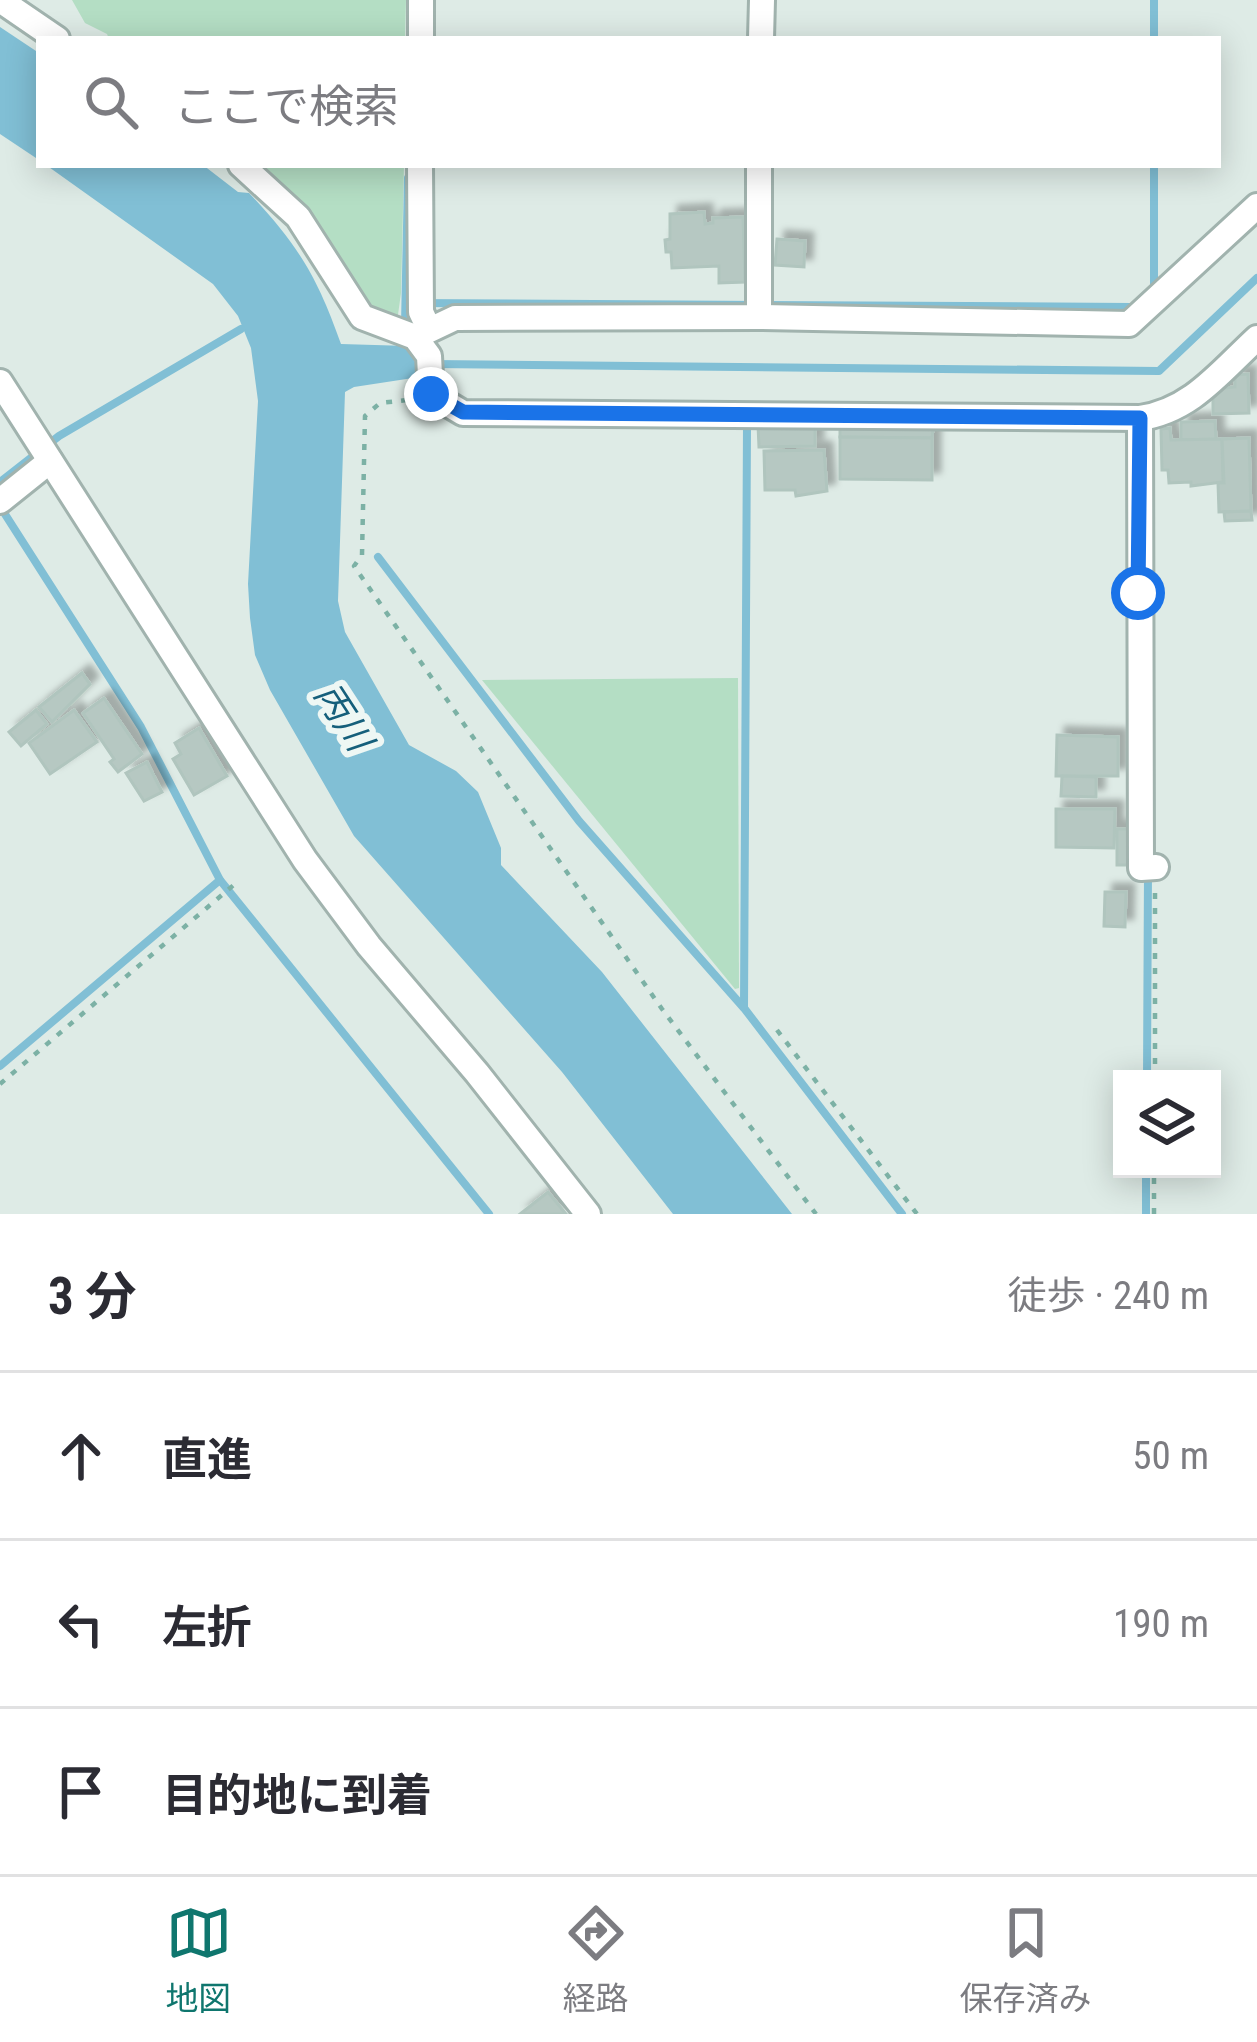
<!DOCTYPE html>
<html lang="ja">
<head>
<meta charset="utf-8">
<style>
	body { margin:0; font-family:"Roboto Condensed","Noto Sans JP",sans-serif; background:#f2f2f3; color:#2b2b33 }
	.controls { position:absolute; right:36px; bottom:36px; display:grid; overflow:hidden; border-radius:0px; box-shadow:0 6px 30px #0003 }
	.controls button { width:108px; height:108px; display:grid; place-items:center; padding:0; border:0; border-bottom:3px solid #e1e1e2; background:#fff; color:#2b2b33; font:60px sans-serif }
	.stop { position:absolute; width:36px; height:36px; margin:-27px; border:9px solid #1a73e8; border-radius:50%; background:#fff }
	.stop.end { background:#1a73e8; border-color:#fff; box-shadow:0 3px 12px #0008 }
	.list { margin:0; padding:0; list-style:none }
	h2 { display:flex; justify-content:space-between; align-items:center; height:156px; margin:0; padding:0 48px; font-size:51px }
	h2 small { font-size:39px; font-weight:400; color:#7c7c81 }
	.list li { display:grid; grid-template-columns:78px 1fr auto; gap:36px; align-items:center; box-sizing:border-box; height:168px; padding:0 48px; border-top:3px solid #e1e1e2 }
	.list b { display:block; font-size:45px; white-space:nowrap }
	.list em { font-size:39px; font-style:normal; color:#7c7c81 }
	.icon { flex:none; width:66px; height:66px; fill:none; stroke:currentColor; stroke-width:2; stroke-linecap:round; stroke-linejoin:round }
	.map { position:relative; flex:none; width:1257px; height:1214px; overflow:hidden }
	.search { position:absolute; background:#fff; box-shadow:0 6px 30px #0003; left:36px; right:36px; top:36px; height:132px; display:flex; align-items:center; gap:30px; box-sizing:border-box; padding:0 42px; border-radius:0px; color:#7c7c81; font-size:45px }
	.sheet { height:660px; background:#fff }
	nav { display:flex; justify-content:space-around; align-items:center; box-sizing:border-box; height:168px; border-top:3px solid #e1e1e2; background:#fff; font-size:33px; color:#7c7c81 }
	nav a { display:grid; justify-items:center; gap:6px }
	nav .on { color:#0f766e }
	.map>svg:first-child { display:block }
	.green { fill:#b4dec4 }
	.water { fill:#81bfd5 }
	.lines { fill:none; stroke-linecap:round; stroke-linejoin:round }
	.stream { stroke:#81bfd5; stroke-width:8 }
	.building { fill:#b6c8c2; stroke:#b0c5be; stroke-width:3; filter:url(#shadow) }
	.minor-casing { stroke:#a1b3ae; stroke-width:30 }
	.path { stroke:#7cb1a5; stroke-width:4.5; stroke-dasharray:6 9; stroke-linecap:butt }
	.minor { stroke:#fff; stroke-width:24 }
	.route { stroke:#1a73e8; stroke-width:15 }
	.labels { text-anchor:middle; dominant-baseline:central; stroke-width:12; stroke-linejoin:round; paint-order:stroke }
	.water-label { font-size:36px; font-style:italic; fill:#155f7b; stroke:#eef7f4 }
</style>
</head>
<body>
<div class="map">
<svg width="1257" height="1214" viewBox="0 0 1257 1214">
	<defs>
		<filter id="shadow"><feDropShadow dx="8" dy="-8" stdDeviation="3" flood-color="#0004"/></filter>
	</defs>
	<rect width="100%" height="100%" fill="#deebe6"/>
	<!-- green -->
	<g class="green">
		<polygon points="72,0 406,0 405,39 109,39 107,34 85,23"/>
		<polygon points="257,165 404,165 401,293 397,322 374,314 292,197"/>
		<polygon points="738,678 739,988 735,989 482,680"/>
	</g>
	<!-- water -->
	<g class="water">
		<polygon points="0,27 39,53 39,160 0,134"/>
		<path d="M46,165h157l35,27 11,1c49,52 68,83 92,151l67,2 10,13v13l-5,6 -59,9 -9,5 -7,209 7,31 64,113 47,26 22,21 23,56v17l101,107 190,242h-119l-111,-142 -208,-236 -84,-146 -15,-35 -5,-37 -2,-34 10,-183 -7,-53 -13,-32 -25,-32z"/>
	</g>
	<g class="lines">
		<!-- stream -->
		<g class="stream">
			<polyline points="1154,39 1154,0"/>
			<polyline points="1154,289 1154,165"/>
			<polyline points="407,303 1132,307"/>
			<polyline points="405,325 408,178"/>
			<polyline points="431,364 1159,371 1257,278"/>
			<polyline points="747,427 744,1008 902,1214"/>
			<polyline points="0,482 59,436 241,329"/>
			<polyline points="1,508 141,727 220,880 489,1214"/>
			<polyline points="378,557 579,821 743,1007"/>
			<polyline points="0,1066 220,880"/>
			<polyline points="1147,1079 1148,869"/>
			<polyline points="1146,1214 1146,1169"/>
		</g>
	</g>
	<!-- building -->
	<g class="building">
		<polygon points="704,212 705,224 713,223 713,218 743,217 745,282 719,283 719,266 672,268 671,252 666,252 665,240 670,239 670,214"/>
		<polygon points="777,239 805,241 804,267 775,265"/>
		<polygon points="1248,374 1249,413 1213,414 1213,396 1224,388 1235,387 1235,375"/>
		<polygon points="1215,421 1216,439 1181,440 1181,422"/>
		<polygon points="758,425 815,425 815,446 759,447"/>
		<polygon points="840,427 933,429 932,438 840,437"/>
		<polygon points="1170,428 1171,440 1222,439 1223,482 1191,486 1191,482 1169,483 1168,470 1162,470 1161,429"/>
		<polygon points="840,437 932,438 932,480 840,479"/>
		<polygon points="1249,438 1251,511 1219,512 1218,483 1224,483 1222,439"/>
		<polygon points="824,450 827,491 796,496 795,490 765,490 764,451"/>
		<polygon points="1251,511 1252,520 1225,521 1224,512"/>
		<polygon points="82,673 90,684 52,722 39,707"/>
		<polygon points="104,698 142,754 118,772 110,762 114,759 83,713"/>
		<polygon points="36,710 47,724 21,746 9,732"/>
		<polygon points="74,710 97,742 50,774 29,743"/>
		<polygon points="199,728 227,776 194,795 173,759 181,754 175,743"/>
		<polygon points="1057,735 1118,737 1118,776 1056,776"/>
		<polygon points="147,762 162,792 144,801 126,773"/>
		<polygon points="1062,776 1096,777 1096,797 1061,796"/>
		<polygon points="1056,809 1115,809 1114,848 1056,847"/>
		<rect x="1117" y="829" width="18" height="36"/>
		<polygon points="1105,892 1126,892 1125,927 1104,926"/>
		<polygon points="548,1192 566,1214 520,1214"/>
	</g>
	<g class="lines">
		<!-- minor casing -->
		<g class="minor-casing">
			<g id="minor">
				<polyline points="0,0 57,39"/>
				<polyline points="421,0 421,39"/>
				<polyline points="761,39 762,0"/>
				<path d="M241,165l57,52 64,100 53,20 14,19 2,38 32,19 677,5c51,-7 80,-46 117,-80"/>
				<polyline points="420,165 421,312 429,329"/>
				<polyline points="759,317 1129,324 1257,206"/>
				<polyline points="415,337 455,318 759,317 759,165"/>
				<polyline points="0,382 305,860 369,946 477,1073 588,1214"/>
				<polyline points="1140,418 1141,868 1156,867"/>
				<polyline points="0,501 50,461"/>
			</g>
		</g>
		<!-- path -->
		<g class="path">
			<polyline points="407,400 380,403 365,416 362,555 354,566 662,1009 816,1214"/>
			<polyline points="777,1030 917,1214"/>
			<polyline points="1155,1079 1155,891"/>
			<polyline points="0,1084 236,883"/>
			<polyline points="1154,1214 1154,1169"/>
		</g>
		<!-- minor -->
		<use href="#minor" class="minor"/>
	</g>
	<g class="lines">
		<!-- route -->
		<polyline class="route" points="431,394 463,412 1140,418 1138,593"/>
	</g>
	<g class="labels">
		<!-- water labels -->
		<g class="water-label">
			<text transform="translate(343 717) rotate(57)">丙川</text>
		</g>
	</g>
</svg>
<div class="controls">
<button><svg class="icon" aria-label="layers" viewBox="0 0 24 24"><path d="M12 4l9 5-9 5-9-5zM3 14l9 5 9-5"/></svg></button>
</div>
<div class="stop" style="left:1138px;top:593px"></div>
<div class="stop end" style="left:431px;top:394px"></div>
<div class="search"><svg class="icon" aria-label="search" viewBox="0 0 24 24"><circle cx="10" cy="10" r="6"/><path d="M15 15l6 6"/></svg>ここで検索</div>
</div>
<section class="sheet">
<h2>3 分<small>徒歩 · 240 m</small></h2>
<ul class="list">
<li><svg class="icon" aria-label="ahead" viewBox="0 0 24 24"><path d="M12 20V5M6 11l6-6 6 6"/></svg><div><b>直進</b></div><em>50 m</em></li>
<li><svg class="icon" aria-label="left" viewBox="0 0 24 24"><path d="M17 20v-9H6M10 6l-5 5 5 5"/></svg><div><b>左折</b></div><em>190 m</em></li>
<li><svg class="icon" aria-label="arrive" viewBox="0 0 24 24"><path d="M6 21V4h12l-3 4 3 4H6"/></svg><div><b>目的地に到着</b></div></li>
</ul>
</section>
<nav>
<a class="on"><svg class="icon" aria-label="map" viewBox="0 0 24 24"><path d="M3 6l6-2 6 2 6-2v14l-6 2-6-2-6 2zM9 4v14M15 6v14"/></svg>地図</a>
<a><svg class="icon" aria-label="directions" viewBox="0 0 24 24"><path d="M12 3l9 9-9 9-9-9zM9 14v-3h6M13 9l2 2-2 2"/></svg>経路</a>
<a><svg class="icon" aria-label="saved" viewBox="0 0 24 24"><path d="M7 4h10v16l-5-4-5 4z"/></svg>保存済み</a>
</nav>
</body>
</html>
